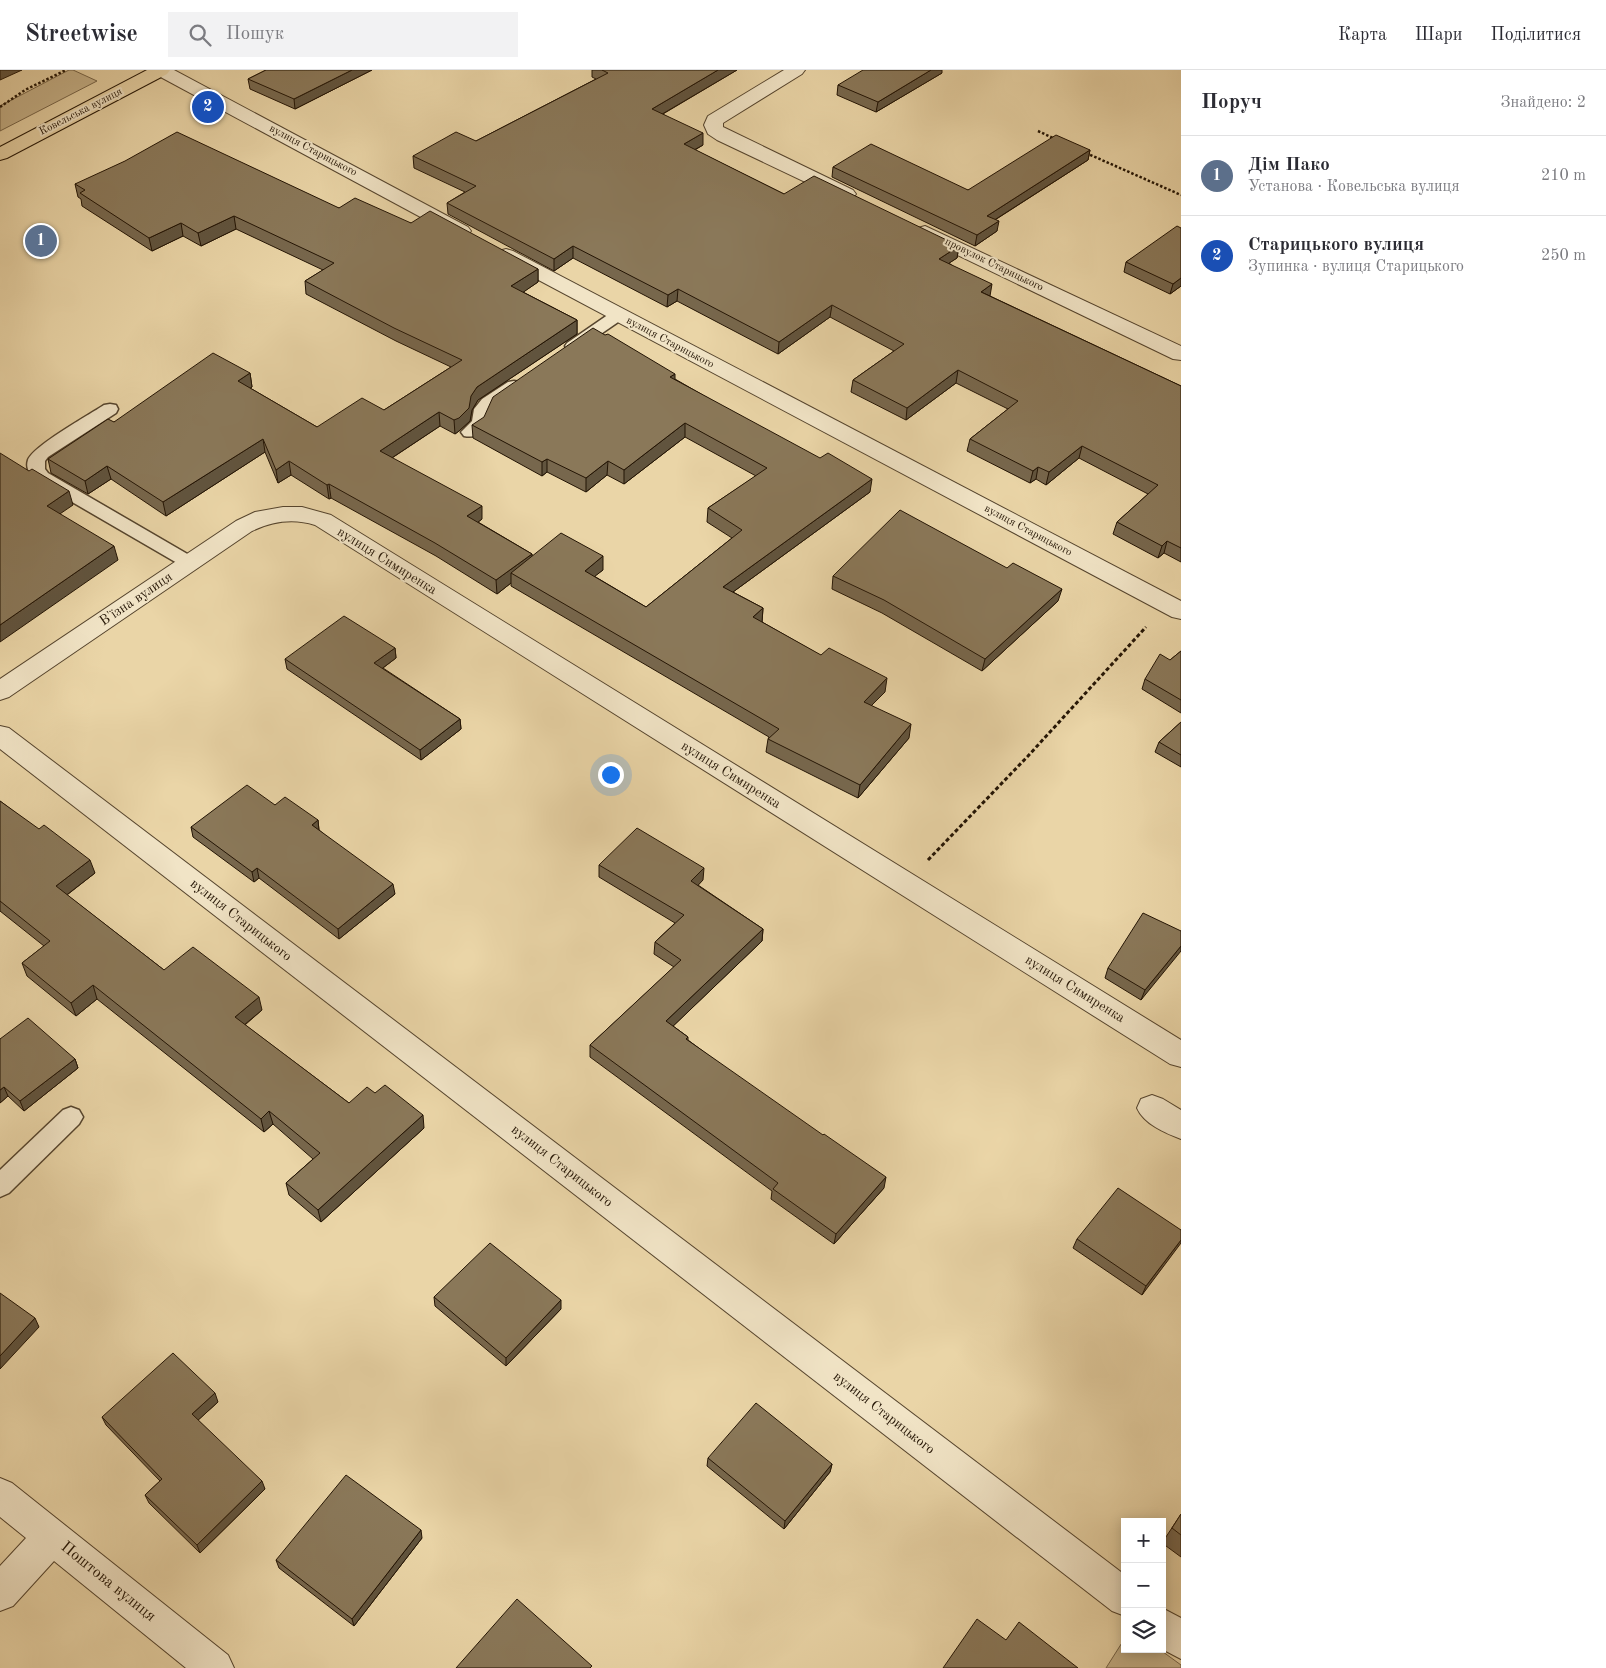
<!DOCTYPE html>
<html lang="uk">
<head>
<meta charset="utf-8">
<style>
	body { margin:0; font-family:"Old Standard TT",serif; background:#f2f2f3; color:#2b2b33 }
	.controls { position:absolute; right:15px; bottom:15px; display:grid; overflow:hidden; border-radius:0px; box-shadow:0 2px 12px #0003 }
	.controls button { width:45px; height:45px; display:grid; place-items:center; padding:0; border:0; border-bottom:1px solid #e1e1e2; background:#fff; color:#2b2b33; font:25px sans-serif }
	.you { position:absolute; left:610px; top:704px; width:18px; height:18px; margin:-12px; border:4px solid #fff; border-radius:50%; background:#1a73e8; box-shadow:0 0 0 8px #1a73e833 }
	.badge { display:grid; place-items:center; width:32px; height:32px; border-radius:50%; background:#111827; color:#fff; font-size:16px; font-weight:700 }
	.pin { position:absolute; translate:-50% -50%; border:2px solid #fff; box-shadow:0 1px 5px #0006 }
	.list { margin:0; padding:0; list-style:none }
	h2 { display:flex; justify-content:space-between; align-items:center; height:65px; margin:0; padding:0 20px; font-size:21px }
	h2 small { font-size:16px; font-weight:400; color:#7c7c81 }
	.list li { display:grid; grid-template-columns:32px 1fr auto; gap:15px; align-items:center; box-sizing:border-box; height:80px; padding:0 20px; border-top:1px solid #e1e1e2 }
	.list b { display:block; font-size:19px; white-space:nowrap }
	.list p { margin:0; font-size:16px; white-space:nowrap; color:#7c7c81 }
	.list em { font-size:16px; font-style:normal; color:#7c7c81 }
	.icon { flex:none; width:28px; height:28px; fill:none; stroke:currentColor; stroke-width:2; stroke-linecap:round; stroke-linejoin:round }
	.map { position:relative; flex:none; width:1181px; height:1598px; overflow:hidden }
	header { display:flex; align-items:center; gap:30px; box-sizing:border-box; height:70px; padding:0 25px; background:#fff; border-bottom:1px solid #e1e1e2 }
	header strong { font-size:24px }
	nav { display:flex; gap:28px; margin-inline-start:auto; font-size:18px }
	.search { width:350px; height:45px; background:#f2f2f3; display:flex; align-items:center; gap:12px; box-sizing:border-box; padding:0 18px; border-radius:0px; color:#7c7c81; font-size:19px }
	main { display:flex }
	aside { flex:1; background:#fff }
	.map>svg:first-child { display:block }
	.green { fill:#c8b48b; stroke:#766448 }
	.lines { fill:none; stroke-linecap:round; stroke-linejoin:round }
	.service-casing { stroke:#55442d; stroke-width:3 }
	.minor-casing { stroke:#55442d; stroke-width:2 }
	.primary-casing { stroke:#231404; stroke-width:2 }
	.path-far1 { stroke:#231404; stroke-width:2.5; stroke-dasharray:2.5 2; stroke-linecap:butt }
	.path { stroke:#231404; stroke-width:3; stroke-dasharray:4 2.5; stroke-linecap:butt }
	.service { fill:#f1e4c6; fill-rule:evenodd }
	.minor { fill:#f1e4c6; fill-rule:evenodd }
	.primary { fill:#ead5a7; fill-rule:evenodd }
	.wall { fill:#77674d; stroke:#231404 }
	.shaded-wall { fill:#61543e; stroke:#231404 }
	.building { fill:#8a7859; stroke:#231404 }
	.labels { text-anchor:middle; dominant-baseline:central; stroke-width:4; stroke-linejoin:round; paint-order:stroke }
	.far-street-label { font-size:11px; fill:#231404; stroke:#f1e4c6 }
	.street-label { font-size:14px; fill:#231404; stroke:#f1e4c6 }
	.near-street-label { font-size:16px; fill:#231404; stroke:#f1e4c6 }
</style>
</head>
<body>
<header>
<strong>Streetwise</strong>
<div class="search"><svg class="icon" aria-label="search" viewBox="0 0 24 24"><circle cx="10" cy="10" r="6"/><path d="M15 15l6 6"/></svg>Пошук</div>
<nav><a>Карта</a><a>Шари</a><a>Поділитися</a></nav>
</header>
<main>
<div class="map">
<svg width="1181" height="1598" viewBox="0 0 1181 1598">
	<rect width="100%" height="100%" fill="#ead5a7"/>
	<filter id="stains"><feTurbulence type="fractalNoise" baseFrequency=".004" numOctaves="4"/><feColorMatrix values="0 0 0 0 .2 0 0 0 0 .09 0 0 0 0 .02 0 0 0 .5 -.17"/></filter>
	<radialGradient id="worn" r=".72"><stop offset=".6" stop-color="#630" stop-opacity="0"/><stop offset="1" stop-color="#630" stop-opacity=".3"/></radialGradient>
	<!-- green -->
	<g class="green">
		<polygon points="69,0 73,0 97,11 0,61 0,36"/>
		<polygon points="1125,1568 1125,1579 1159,1579 1181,1595 1181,1598 1106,1598"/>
	</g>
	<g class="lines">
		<!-- service casing -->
		<g class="service-casing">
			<g id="service">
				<polygon points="618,240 624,242 626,245 624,248 579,279 567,279 565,276 567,273 612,242"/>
				<path d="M514,311l6,1 2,4 -2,4 -29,20c-4,13 -9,30 -27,26l-3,-4 11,-11 2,-12 8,-10 26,-17z"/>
				<path d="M110,334l6,1 2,4 -2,4 -68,44 -3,4v8l3,4 148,86 3,4 -3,4 -6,2 -6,-2 -148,-86c-5,-6 -11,-12 -8,-21 5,-14 61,-45 76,-55z"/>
				<polygon points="71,1037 79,1040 83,1047 79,1054 9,1123 0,1127 0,1100 63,1040"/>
			</g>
		</g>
		<!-- minor casing -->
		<g class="minor-casing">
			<g id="minor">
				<polygon points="152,0 174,0 468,157 471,161 468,165 461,167 454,165 155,4"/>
				<polygon points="784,0 805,0 802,4 723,53 723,57 853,120 856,124 853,128 846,130 839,128 717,70 708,64 704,55 708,46"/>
				<polygon points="925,156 1181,276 1181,290 1173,289 918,166 915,162 918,158"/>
				<polygon points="506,179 513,181 1181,531 1181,549 1172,547 499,189 496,185 499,181"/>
				<path d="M283,437h19l29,8 850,525v27l-11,-3 -855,-539c-22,-7 -42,-4 -63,6l-243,166 -9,3v-21l236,-158 19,-9z"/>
				<polygon points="0,656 9,658 1125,1505 1125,1546 1112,1541 0,679"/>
				<path d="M1152,1025l11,4 18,11v29c-16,-6 -37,-15 -44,-31l4,-9z"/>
				<polygon points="0,1408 12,1413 228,1585 234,1598 186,1598 54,1491 13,1536 0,1541 0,1496 26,1468 0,1447"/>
				<polygon points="1162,1538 1181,1548 1181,1589 1162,1579"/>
			</g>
		</g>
		<!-- primary casing -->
		<g class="primary-casing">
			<polygon id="primary" points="147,0 170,0 167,4 7,88 0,90 0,77"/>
		</g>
		<!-- path-far1 -->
		<g class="path-far1">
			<polyline points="0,37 25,20 66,0"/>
			<polyline points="1038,61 1055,69"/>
			<polyline points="1086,83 1181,125"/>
		</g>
		<!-- path -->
		<polyline class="path" points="928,790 1028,686 1146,557"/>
		<!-- service -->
		<use href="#service" class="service"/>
		<!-- minor -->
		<use href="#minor" class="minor"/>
		<!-- primary -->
		<use href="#primary" class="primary"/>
	</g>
	<!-- wall -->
	<g class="wall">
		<polygon points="266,0 372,0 295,39 250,19 248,9"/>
		<polygon points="592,0 737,0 663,44 703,75 695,80 784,124 959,176 957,188 949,193 990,226 1181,316 1181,492 1164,483 1158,488 1113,464 1117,452 1148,424 1079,388 1046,415 1036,409 1030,413 967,381 970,369 1008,339 956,313 906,350 851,322 853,310 894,281 830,247 778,284 677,231 667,237 573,188 554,201 448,144 447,133 465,122 414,98 413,86 476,71 596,9 592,7"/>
		<polygon points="942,3 876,42 837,25 838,15"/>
		<polygon points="1090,80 1088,90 995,150 997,161 975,176 832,107 833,97 968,120"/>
		<polygon points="75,114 339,138 411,153 538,199 538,212 523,222 577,250 577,264 478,330 472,340 470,351 459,361 455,364 440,356 392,388 482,449 478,452 532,484 532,486 603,500 594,506 646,537 732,468 707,452 708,438 756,406 685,367 624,414 607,405 586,422 547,402 542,406 473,368 472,355 675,309 870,422 733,522 763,538 762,552 885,622 871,635 909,668 858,728 766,682 768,669 769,667 511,516 511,513 497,524 436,486 331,428 329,429 291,405 278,413 265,382 166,446 111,409 88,424 51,403 48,389 114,352 250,303 252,317 250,318 317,357 384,340 451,297 396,271 306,224 305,211 323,200 236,159 201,176 183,166 152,181 82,136 81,129 78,127"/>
		<polygon points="1181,158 1181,216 1170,224 1124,202 1126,192"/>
		<polygon points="833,506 1058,531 982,601 882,543 832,519"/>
		<polygon points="395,578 396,588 383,598 460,649 461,659 421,690 287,599 285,589"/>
		<polygon points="1181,581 1181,643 1142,619 1145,609 1170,590"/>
		<polygon points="1181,652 1181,697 1155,682 1159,672"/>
		<polygon points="0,731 95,803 67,825 164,900 262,940 245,955 349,1033 424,1058 321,1152 289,1125 286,1113 313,1089 273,1054 264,1062 97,929 76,946 27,906 22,893 44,876 0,841"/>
		<polygon points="275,735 318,750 319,760 395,824 339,869 259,808 254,812 193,767 191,757"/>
		<polygon points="599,795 703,810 698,815 763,859 762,871 673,956 688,967 688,970 884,1118 834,1174 771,1129 772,1121 590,987 590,975 674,897 654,884 655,872 675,853 599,807"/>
		<polygon points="1181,861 1141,930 1105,908 1108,898"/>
		<polygon points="0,969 75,989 78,998 24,1041 8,1026 0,1033"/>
		<polygon points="1181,1160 1142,1225 1073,1178 1077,1169"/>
		<polygon points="434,1227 561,1239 506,1296 435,1236"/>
		<polygon points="218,1332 198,1350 265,1419 200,1483 149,1433 145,1425 160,1411 106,1355 102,1347"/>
		<polygon points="708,1388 832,1394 830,1402 784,1459 707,1396"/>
		<polygon points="1181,1444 1181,1487 1162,1473"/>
		<polygon points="422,1468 354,1556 279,1498 276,1490"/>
	</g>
	<!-- shaded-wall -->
	<g class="shaded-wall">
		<polygon points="0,0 22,0 0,10"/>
		<polygon points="352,0 372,0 295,39 294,29"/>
		<polygon points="718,0 737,0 652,50 652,39"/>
		<polygon points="931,0 942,0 942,3 876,42 878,32"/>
		<polygon points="703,63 703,75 683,86 684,74"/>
		<polygon points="1090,80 1088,90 985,156 987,146"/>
		<polygon points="234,146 236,159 201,176 198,163"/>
		<polygon points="999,151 997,161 975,176 977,165"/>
		<polygon points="181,153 183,166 152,181 149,168"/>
		<polygon points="573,176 573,188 554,201 554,189"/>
		<polygon points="959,176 957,188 937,201 939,189"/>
		<polygon points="538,199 538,212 512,230 511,216"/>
		<polygon points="1181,208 1181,216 1170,224 1173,214"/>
		<polygon points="992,214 990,226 981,222"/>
		<polygon points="678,219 677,231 667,237 668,225"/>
		<polygon points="832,235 830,247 778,284 779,272"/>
		<polygon points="577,250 577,264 478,330 472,340 470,351 459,361 455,364 454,350 477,317"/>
		<polygon points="958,300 956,313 906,350 907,338"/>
		<polygon points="250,303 252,317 240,325 238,311"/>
		<polygon points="675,304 675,317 670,307"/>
		<polygon points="439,342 440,356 381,395 380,381"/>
		<polygon points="685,353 685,367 624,414 624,400"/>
		<polygon points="263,369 265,382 166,446 163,432"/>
		<polygon points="1082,376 1079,388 1046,415 1049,402"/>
		<polygon points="547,389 547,402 542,406 542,392"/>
		<polygon points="289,391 291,405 278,413 276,400"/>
		<polygon points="608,391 607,405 586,422 586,408"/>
		<polygon points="107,396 111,409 88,424 85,411"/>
		<polygon points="1038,397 1036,409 1030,413 1033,401"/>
		<polygon points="872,409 870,422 722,530 723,517"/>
		<polygon points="329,414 331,428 329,429 327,415"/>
		<polygon points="69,421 73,435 51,450 47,436"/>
		<polygon points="482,436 482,449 468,460 467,446"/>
		<polygon points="1167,471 1164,483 1158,488 1162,476"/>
		<polygon points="114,476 118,490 0,572 0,555"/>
		<polygon points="532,484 532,497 511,503 511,513 497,524 496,510"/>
		<polygon points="603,486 603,500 585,514 585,501"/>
		<polygon points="1062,519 1058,531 982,601 985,589"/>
		<polygon points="763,538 762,552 752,561 753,547"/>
		<polygon points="395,578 396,588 376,603 374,593"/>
		<polygon points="887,608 885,622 862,645 864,632"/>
		<polygon points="460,649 461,659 421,690 420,680"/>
		<polygon points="911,654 909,668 858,728 860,715"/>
		<polygon points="318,750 319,761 312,755"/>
		<polygon points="90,790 95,803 60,830 56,816"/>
		<polygon points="257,798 259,808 254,812 252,802"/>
		<polygon points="704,798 703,810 691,823 691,811"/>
		<polygon points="393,814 395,824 339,869 338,859"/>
		<polygon points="763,859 762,871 666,963 666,951"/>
		<polygon points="1181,876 1181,881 1141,930 1145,920"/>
		<polygon points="93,915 97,929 76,946 71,933"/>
		<polygon points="259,927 262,940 238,960 235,947"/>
		<polygon points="75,989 78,998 24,1041 20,1031"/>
		<polygon points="4,1017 8,1026 0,1033 0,1020"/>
		<polygon points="269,1041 273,1054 264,1062 261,1049"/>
		<polygon points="423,1045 424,1058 321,1152 318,1140"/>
		<polygon points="886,1107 884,1118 834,1174 836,1164"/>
		<polygon points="1181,1170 1181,1173 1142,1225 1146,1216"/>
		<polygon points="561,1230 561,1239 506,1296 506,1288"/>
		<polygon points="35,1248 39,1257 0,1299 0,1286"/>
		<polygon points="215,1323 218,1332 195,1353 192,1344"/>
		<polygon points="832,1394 830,1402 784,1459 785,1451"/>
		<polygon points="262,1411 265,1419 200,1483 197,1475"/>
		<polygon points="421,1460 422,1468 354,1556 352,1549"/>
	</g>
	<!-- building -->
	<g class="building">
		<polygon points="266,0 352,0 294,29 248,9"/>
		<polygon points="602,0 718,0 652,39 703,63 684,74 784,124 814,106 959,176 939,189 992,214 981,222 1181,316 1181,478 1167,471 1162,476 1117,452 1158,415 1082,376 1049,402 1038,397 1033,401 970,369 1018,331 958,300 907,338 853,310 904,274 832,235 779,272 678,219 668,225 573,176 554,189 447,133 476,116 413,86 456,62 476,71 608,3"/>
		<polygon points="863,0 931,0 878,32 838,15"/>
		<polygon points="177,62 339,138 355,128 411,153 430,141 538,199 511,216 577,250 477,317 471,326 469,338 459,348 454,350 439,342 380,381 482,436 467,446 532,484 496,510 435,473 329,414 327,415 289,391 276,400 263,369 163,432 107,396 85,411 48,389 108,349 114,352 213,283 250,303 238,311 317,357 362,328 384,340 462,290 394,258 305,211 334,193 234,146 198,163 181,153 149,168 80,123 85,120 75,114 125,91"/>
		<polygon points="1056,65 1090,80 987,146 999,151 977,165 833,97 871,74 968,120"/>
		<polygon points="1177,156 1181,158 1181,208 1173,214 1126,192"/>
		<polygon points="593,258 605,265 608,264 675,304 670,307 820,388 828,383 872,409 723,517 763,538 753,547 821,585 829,578 887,608 864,632 911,654 860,715 768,669 779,659 511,503 561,463 603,486 585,501 646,537 742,460 708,438 767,398 685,353 624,400 608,391 586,408 547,389 542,392 472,355 484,347 493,327"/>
		<polygon points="0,383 29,401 32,399 69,421 47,436 114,476 0,555"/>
		<polygon points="900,440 1007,498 1013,493 1062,519 985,589 884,530 833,506"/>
		<polygon points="344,546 395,578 374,593 460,649 420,680 285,589"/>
		<polygon points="1181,581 1181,630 1145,609 1160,584 1170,590"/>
		<polygon points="1181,652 1181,685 1159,672"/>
		<polygon points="247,715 275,735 285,727 318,750 312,755 393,814 338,859 257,798 252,802 191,757"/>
		<polygon points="0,731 39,759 44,755 90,790 56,816 164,900 193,877 259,927 235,947 349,1033 367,1017 375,1023 385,1015 423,1045 318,1140 286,1113 320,1083 269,1041 261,1049 93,915 71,933 22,893 50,871 0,831"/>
		<polygon points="637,758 704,798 691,811 763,859 666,951 688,967 686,969 823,1065 824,1064 886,1107 836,1164 773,1119 778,1113 590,975 681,890 655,872 684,845 599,795"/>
		<polygon points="1143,843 1181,861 1181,876 1145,920 1108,898"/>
		<polygon points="28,948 75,989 20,1031 4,1017 0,1020 0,969"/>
		<polygon points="1118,1118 1181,1160 1181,1170 1146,1216 1077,1169"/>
		<polygon points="490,1173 561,1230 506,1288 434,1227"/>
		<polygon points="0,1223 35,1248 0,1286"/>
		<polygon points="173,1283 215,1323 192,1344 262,1411 197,1475 145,1425 162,1409 102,1347"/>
		<polygon points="756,1333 832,1394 785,1451 708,1388"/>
		<polygon points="346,1405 421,1460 352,1549 276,1490"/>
		<polygon points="1181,1444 1181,1465 1172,1458"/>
		<polygon points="517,1529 592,1596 590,1598 456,1598"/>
		<polygon points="977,1549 1006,1570 1019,1552 1078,1598 943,1598"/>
	</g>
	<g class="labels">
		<!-- far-street labels -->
		<g class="far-street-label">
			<text transform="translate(81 42) rotate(-27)">Ковельська вулиця</text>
			<text transform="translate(313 81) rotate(28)">вулиця Старицького</text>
			<text transform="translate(994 195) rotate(26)">провулок Старицького</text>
			<text transform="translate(670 273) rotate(28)">вулиця Старицького</text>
			<text transform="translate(1028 461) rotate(28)">вулиця Старицького</text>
		</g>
		<!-- street labels -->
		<g class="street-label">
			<text transform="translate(387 491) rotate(32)">вулиця Симиренка</text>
			<text transform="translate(136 529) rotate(-34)">В'їзна вулиця</text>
			<text transform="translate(731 705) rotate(32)">вулиця Симиренка</text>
			<text transform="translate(241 850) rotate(38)">вулиця Старицького</text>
			<text transform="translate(1075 919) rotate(32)">вулиця Симиренка</text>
			<text transform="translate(562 1096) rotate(38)">вулиця Старицького</text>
			<text transform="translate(884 1343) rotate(38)">вулиця Старицького</text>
		</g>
		<!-- near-street labels -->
		<g class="near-street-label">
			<text transform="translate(108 1512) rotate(39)">Поштова вулиця</text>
		</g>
	</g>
	<rect width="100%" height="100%" filter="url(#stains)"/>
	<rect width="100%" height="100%" fill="url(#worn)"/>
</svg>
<div class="controls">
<button>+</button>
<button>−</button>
<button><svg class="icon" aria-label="layers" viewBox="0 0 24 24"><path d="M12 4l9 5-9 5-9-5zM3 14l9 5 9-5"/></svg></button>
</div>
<div class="you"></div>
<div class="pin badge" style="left:41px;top:171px;background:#5c6f8a">1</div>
<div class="pin badge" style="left:208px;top:37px;background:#1a4fb4">2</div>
</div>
<aside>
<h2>Поруч<small>Знайдено: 2</small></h2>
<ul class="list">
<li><span class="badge" style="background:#5c6f8a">1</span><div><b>Дім Пако</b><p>Установа · Ковельська вулиця</p></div><em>210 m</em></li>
<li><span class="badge" style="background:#1a4fb4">2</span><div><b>Старицького вулиця</b><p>Зупинка · вулиця Старицького</p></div><em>250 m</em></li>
</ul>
</aside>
</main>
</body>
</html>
